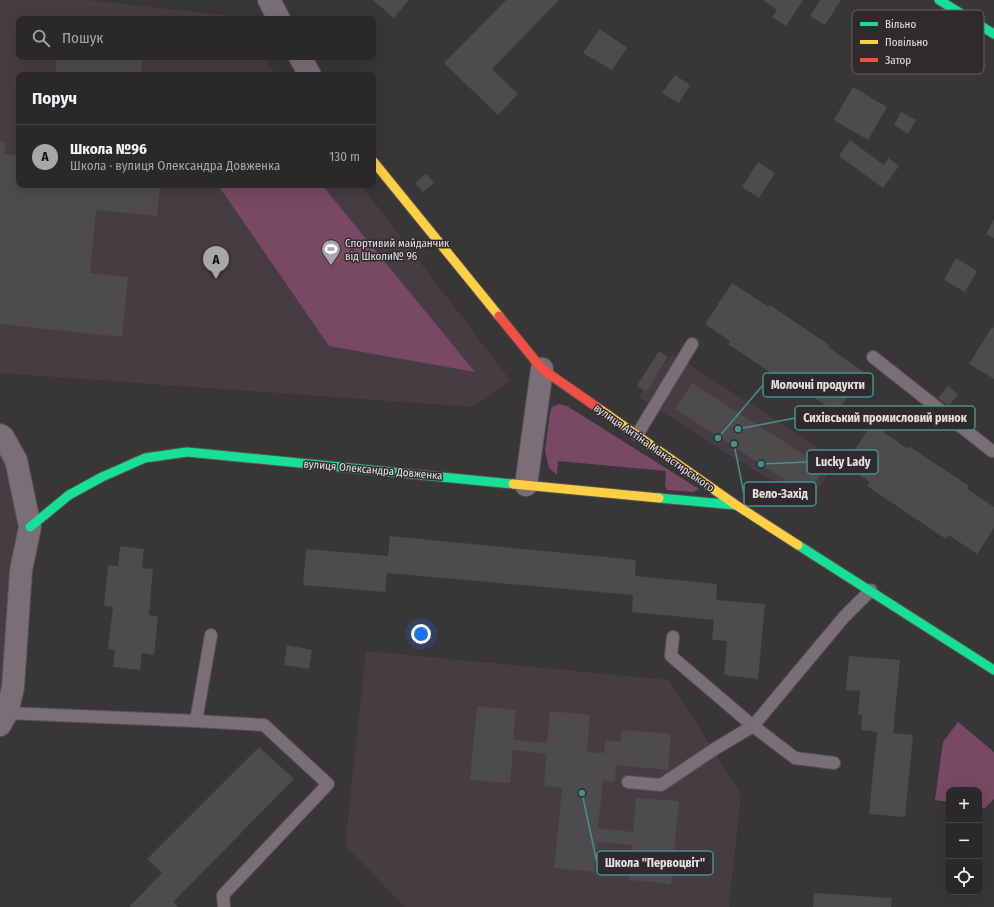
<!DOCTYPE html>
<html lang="uk">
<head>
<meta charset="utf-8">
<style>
	body { margin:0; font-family:"Fira Sans Condensed",sans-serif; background:#373436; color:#f1f3f6 }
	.controls { position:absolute; right:12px; bottom:12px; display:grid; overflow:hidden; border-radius:8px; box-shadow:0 4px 16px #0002 }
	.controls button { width:36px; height:36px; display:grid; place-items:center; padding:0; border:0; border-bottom:1px solid #474447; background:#2b282a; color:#f1f3f6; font:20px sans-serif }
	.you { position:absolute; left:421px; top:634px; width:14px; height:14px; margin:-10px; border:3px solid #fff; border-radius:50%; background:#1a73e8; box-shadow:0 0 0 6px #1a73e833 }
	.badge { display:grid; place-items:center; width:26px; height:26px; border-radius:50%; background:#a9a6a7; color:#111; font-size:13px; font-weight:700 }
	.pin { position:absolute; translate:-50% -33px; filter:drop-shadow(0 1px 2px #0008) }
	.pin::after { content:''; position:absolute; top:21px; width:14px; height:12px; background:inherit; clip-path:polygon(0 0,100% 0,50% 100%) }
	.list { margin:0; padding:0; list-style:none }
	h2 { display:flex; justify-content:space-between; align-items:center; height:52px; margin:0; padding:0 16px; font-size:17px }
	h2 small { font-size:13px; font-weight:400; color:#a6a6a8 }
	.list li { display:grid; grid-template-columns:26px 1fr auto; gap:12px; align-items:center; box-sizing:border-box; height:64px; padding:0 16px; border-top:1px solid #474447 }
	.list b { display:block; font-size:15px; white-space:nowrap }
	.list p { margin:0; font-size:13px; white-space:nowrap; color:#a6a6a8 }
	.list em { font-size:13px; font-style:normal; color:#a6a6a8 }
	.icon { flex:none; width:22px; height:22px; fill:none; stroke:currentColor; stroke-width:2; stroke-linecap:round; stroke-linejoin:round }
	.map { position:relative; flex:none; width:994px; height:907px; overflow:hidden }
	.search { position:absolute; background:#2b282a; box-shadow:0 4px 16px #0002; left:16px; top:16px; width:360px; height:44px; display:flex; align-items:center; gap:10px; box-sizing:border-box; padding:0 14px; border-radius:8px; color:#a6a6a8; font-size:15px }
	.panel { position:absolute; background:#2b282a; box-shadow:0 4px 16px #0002; left:16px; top:72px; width:360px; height:116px; border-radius:8px }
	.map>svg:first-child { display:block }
	.built { fill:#463c42 }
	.green { fill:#784865 }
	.building { fill:#4d4b4d }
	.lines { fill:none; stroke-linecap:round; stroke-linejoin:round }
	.lane-casing { stroke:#545253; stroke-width:14 }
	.street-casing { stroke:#545253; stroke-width:24 }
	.fast-casing { stroke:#545253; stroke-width:11 }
	.slow-casing { stroke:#545253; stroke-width:11 }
	.jam-casing { stroke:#545253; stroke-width:11 }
	.lane { stroke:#7b6e76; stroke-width:12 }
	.street { stroke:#7b6e76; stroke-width:22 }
	.fast { stroke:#16e098; stroke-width:9 }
	.slow { stroke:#ffcf43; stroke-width:9 }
	.jam { stroke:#f24e42; stroke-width:9 }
	.labels { text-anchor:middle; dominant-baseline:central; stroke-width:3; stroke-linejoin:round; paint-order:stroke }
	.poi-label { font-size:11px; fill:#e5e2e3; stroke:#2f2b2d; text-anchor:start }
	.street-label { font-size:11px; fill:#e5e2e3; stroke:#2f2b2d }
	.key { fill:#2f2b2d; stroke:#666264; stroke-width:1 }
	.key-label { font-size:11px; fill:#e5e2e3 }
	.leader { fill:none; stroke:#44918b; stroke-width:1.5 }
	.callout-dot { fill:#44918b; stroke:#2f2b2d; stroke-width:1.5 }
	.callout { fill:#2f2b2d; stroke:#44918b; stroke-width:1.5 }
	.callout-label { font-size:12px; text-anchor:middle; font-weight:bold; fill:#e5e2e3 }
</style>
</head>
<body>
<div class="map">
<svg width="994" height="907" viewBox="0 0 994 907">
	<rect width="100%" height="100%" fill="#393638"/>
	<!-- built -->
	<g class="built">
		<polygon points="0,0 86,0 231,16 233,19 19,19 19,57 262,57 276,75 19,75 19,185 361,185 511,381 473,407 0,373"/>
		<polygon points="673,354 837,460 808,504 638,397"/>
		<polygon points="0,454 15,485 17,535 6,692 0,691"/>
		<polygon points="366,651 669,680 741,795 729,907 405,907 345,845"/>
	</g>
	<!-- green -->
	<g class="green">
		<polygon points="218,185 322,185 475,372 329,346"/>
		<polygon points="559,404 567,406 699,489 693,492 667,490 665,485 666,471 558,461 557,475 549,468 545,451 550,413 552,407"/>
		<polygon points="958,722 994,752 994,799 985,808 979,807 979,790 949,790 949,802 935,800 943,742"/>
	</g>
	<!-- building -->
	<g class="building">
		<polygon points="373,0 409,0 394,18"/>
		<polygon points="506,0 559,0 492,69 518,94 498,115 444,63"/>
		<polygon points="763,0 803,0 786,26 772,17 777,10"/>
		<polygon points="820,0 841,0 825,25 810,16"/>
		<polygon points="600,29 627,48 612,70 583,53"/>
		<polygon points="57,57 143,57 141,75 55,75"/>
		<polygon points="675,75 690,85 679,103 662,93"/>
		<polygon points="853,87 887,107 868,140 834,120"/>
		<polygon points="901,112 916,120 908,134 894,125"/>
		<polygon points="850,140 884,165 888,158 899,166 883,188 839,156"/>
		<polygon points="0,142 6,142 4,154 19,156 19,185 160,185 157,216 96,210 90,273 128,277 122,337 0,324"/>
		<polygon points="758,162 775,173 759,198 742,187"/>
		<polygon points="426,174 434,183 423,192 415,183"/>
		<polygon points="994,219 994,238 986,234"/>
		<polygon points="956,258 977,271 965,292 944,280"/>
		<polygon points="732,283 769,307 770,305 829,345 828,347 864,372 837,413 809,394 807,397 728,344 730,341 705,324"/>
		<polygon points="992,327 994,328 994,379 969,364"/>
		<polygon points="659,351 668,357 646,392 637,386"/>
		<polygon points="692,383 825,468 808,495 675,409"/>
		<polygon points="948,386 958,394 949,406 938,398"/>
		<polygon points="872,424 908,449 910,447 969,486 967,489 994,507 994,528 977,554 949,535 946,539 867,486 870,482 844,465"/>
		<polygon points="390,536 636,560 635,576 717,584 716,600 765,604 758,679 724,675 727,641 712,640 714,620 632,612 633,595 387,573 385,592 303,585 306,549 388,556"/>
		<polygon points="120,546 144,549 142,568 153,569 149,615 158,616 154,655 142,653 140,670 113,667 115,650 108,649 113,607 104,606 108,565 118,566"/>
		<polygon points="287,645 312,650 309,669 284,665"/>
		<polygon points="849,656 900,660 893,733 913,735 905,817 869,814 877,732 861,730 862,715 858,714 860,691 846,690"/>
		<polygon points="477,706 516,710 513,740 547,743 550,711 590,715 587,752 604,753 605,740 621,742 622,730 671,734 668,770 616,765 615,782 603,780 598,828 633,832 636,798 679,801 671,884 629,880 632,845 597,842 594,872 554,868 562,788 544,786 546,754 513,750 510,783 470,780"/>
		<polygon points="259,747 294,779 173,902 179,907 129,907 162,873 147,859"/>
		<polygon points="814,893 892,898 891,907 813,907"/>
	</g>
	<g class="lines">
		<!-- lane casing -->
		<g class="lane-casing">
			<g id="lane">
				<polyline points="873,357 992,451"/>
				<polyline points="637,435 692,344"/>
				<polyline points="673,637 671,656 753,726 795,758 834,763"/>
				<polyline points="7,713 196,721 264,725 328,784 223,895 224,907"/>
				<polyline points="196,721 211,635"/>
				<polyline points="628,782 661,785 713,750 753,726 844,617 871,590"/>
			</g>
		</g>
		<!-- street casing -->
		<g class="street-casing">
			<g id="street">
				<polyline points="269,0 279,19"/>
				<polyline points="300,57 310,75"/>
				<polyline points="0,435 3,437 16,460 30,527 21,570 13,687 7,713 0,725"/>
				<polyline points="526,485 542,369"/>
			</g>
		</g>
		<!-- fast casing -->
		<g class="fast-casing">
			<g id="fast">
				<polyline points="939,0 994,34"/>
				<polyline points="659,498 735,505"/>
				<polyline points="30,527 69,495 102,477 145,458 187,452 513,484"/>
				<polyline points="798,545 994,670"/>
			</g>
		</g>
		<!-- slow casing -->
		<g class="slow-casing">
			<g id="slow">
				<polyline points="373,161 499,316"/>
				<polyline points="598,408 736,505 798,545"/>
				<polyline points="513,484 659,498"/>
			</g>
		</g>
		<!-- jam casing -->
		<g class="jam-casing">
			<polyline id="jam" points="499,316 542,369 598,408"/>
		</g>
		<!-- lane -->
		<use href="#lane" class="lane"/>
		<!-- street -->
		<use href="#street" class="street"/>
		<!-- fast -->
		<use href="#fast" class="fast"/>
		<!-- slow -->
		<use href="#slow" class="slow"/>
		<!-- jam -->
		<use href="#jam" class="jam"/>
	</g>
	<!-- icons -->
	<defs>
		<g id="stadium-pin" transform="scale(1)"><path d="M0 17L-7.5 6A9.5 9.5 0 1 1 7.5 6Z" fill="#a9a6a7" stroke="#2f2b2d"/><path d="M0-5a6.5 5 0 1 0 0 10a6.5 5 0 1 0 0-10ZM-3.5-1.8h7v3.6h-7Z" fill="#fff"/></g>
	</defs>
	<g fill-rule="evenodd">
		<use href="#stadium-pin" x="331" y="249"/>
	</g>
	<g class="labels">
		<!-- poi labels -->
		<g class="poi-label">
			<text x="345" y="243">Спортивий майданчик<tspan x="345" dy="13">від Школи№ 96</tspan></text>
		</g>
		<!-- street labels -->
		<g class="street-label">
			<text transform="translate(654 448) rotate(35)">вулиця Антіна Манастирського</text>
			<text transform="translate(373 470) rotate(5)">вулиця Олександра Довженка</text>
		</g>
	</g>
	<!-- legend -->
	<rect x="852" y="10" width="132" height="64" rx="6" class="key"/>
	<rect x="860" y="22" width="18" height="4" fill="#16e098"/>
	<rect x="860" y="40" width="18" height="4" fill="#ffcf43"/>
	<rect x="860" y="58" width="18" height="4" fill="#f24e42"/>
	<g class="key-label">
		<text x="885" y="28">Вільно</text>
		<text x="885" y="46">Повільно</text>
		<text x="885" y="64">Затор</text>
	</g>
	<!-- callouts -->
	<path class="leader" d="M718 438L763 385M738 429L795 418M761 464L807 462M734 444L744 494M582 793L597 863"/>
	<g class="callout-dot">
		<circle cx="718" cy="438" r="4"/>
		<circle cx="738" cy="429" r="4"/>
		<circle cx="761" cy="464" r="4"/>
		<circle cx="734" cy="444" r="4"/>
		<circle cx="582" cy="793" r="4"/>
	</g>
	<g class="callout">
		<rect x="763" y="373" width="110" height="24" rx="4"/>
		<rect x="795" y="406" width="180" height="24" rx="4"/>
		<rect x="807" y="450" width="71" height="24" rx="4"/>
		<rect x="744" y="482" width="72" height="24" rx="4"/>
		<rect x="597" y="851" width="116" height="24" rx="4"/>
	</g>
	<g class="callout-label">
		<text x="818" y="389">Молочні продукти</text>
		<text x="885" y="422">Сихівський промисловий ринок</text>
		<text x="843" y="466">Lucky Lady</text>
		<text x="780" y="498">Вело-Захід</text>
		<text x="655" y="867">Школа "Первоцвіт"</text>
	</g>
</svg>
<div class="controls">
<button>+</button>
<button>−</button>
<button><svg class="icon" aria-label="locate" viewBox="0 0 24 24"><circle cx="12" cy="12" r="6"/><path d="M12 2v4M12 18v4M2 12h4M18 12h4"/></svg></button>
</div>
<div class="you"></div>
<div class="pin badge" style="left:216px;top:279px">A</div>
<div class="search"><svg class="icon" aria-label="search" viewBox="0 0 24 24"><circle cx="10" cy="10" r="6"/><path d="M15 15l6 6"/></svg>Пошук</div>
<section class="panel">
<h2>Поруч<small></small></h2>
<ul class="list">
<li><span class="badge">A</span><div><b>Школа №96</b><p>Школа · вулиця Олександра Довженка</p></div><em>130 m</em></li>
</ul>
</section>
</div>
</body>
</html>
